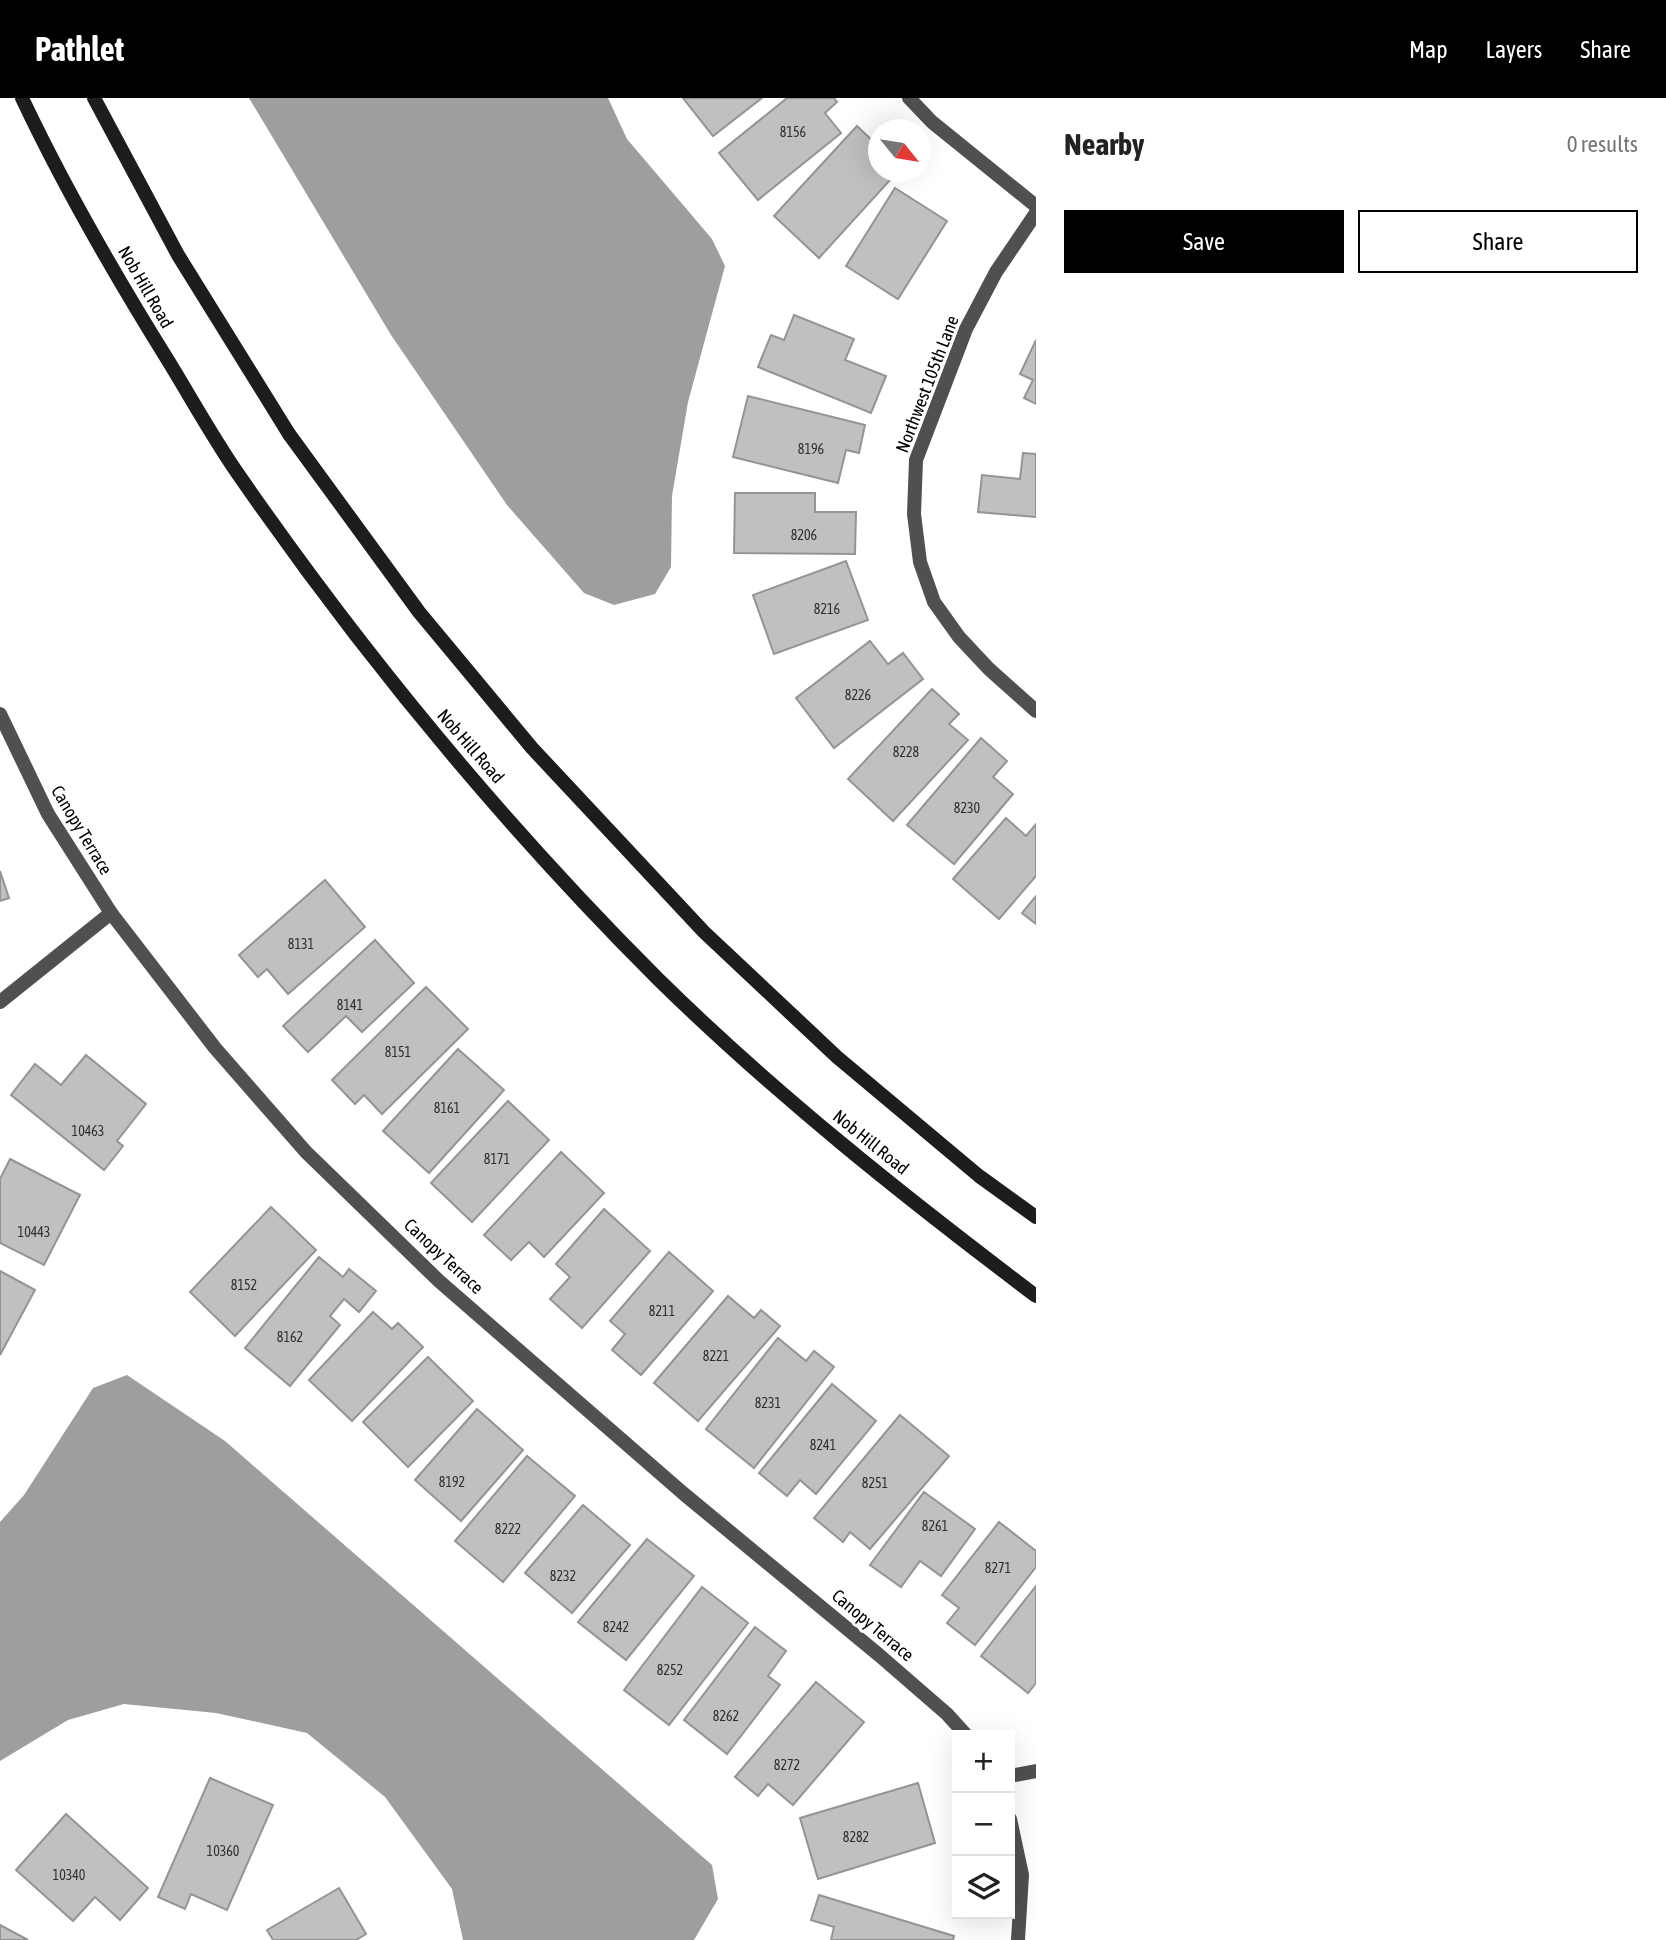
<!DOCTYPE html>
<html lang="en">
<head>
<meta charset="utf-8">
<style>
	body { margin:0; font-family:"Asap Condensed",sans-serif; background:#f6f6f6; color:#222 }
	.controls { position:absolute; right:21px; bottom:21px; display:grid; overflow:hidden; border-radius:0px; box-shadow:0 7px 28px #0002 }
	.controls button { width:63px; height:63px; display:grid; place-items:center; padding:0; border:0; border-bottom:2px solid #e0e0e0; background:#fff; color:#222; font:35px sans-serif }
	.compass { position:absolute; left:868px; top:21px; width:63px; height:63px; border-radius:50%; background:#fff; box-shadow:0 7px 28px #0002; rotate:120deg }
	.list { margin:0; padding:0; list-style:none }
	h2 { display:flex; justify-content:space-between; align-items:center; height:91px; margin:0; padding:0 28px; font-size:30px }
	h2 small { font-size:23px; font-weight:400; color:#767676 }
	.actions { display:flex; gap:14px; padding:21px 28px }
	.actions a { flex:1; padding:16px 0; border:2px solid #000; border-radius:0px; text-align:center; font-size:24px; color:#000 }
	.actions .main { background:#000; color:#fff }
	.icon { flex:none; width:38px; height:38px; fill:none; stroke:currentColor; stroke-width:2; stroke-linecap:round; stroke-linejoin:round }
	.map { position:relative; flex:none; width:1036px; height:1842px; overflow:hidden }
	header { display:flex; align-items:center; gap:42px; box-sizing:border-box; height:98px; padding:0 35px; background:#000; color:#fff }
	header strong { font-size:33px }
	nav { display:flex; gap:38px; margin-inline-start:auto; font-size:24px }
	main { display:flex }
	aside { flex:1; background:#fff }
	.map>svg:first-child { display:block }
	.water { fill:#9e9e9e }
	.building { fill:#c0c0c0; stroke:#949494; stroke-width:2 }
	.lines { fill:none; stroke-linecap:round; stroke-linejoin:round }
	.street { stroke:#505050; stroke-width:14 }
	.secondary { stroke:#1d1d1d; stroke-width:14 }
	.labels { text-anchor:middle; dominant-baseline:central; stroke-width:6; stroke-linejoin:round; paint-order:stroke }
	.number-label { font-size:14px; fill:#303030 }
	.street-label { font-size:18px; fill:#000; stroke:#fff }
</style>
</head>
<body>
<header>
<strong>Pathlet</strong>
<nav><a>Map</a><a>Layers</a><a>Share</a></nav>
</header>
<main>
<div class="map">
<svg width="1036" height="1842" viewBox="0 0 1036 1842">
	<rect width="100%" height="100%" fill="#fff"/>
	<!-- water -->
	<g class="water">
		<polygon points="249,0 608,0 627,41 712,141 725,168 688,304 672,398 671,469 655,496 614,507 584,495 507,407 391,237"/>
		<polygon points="127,1277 225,1343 712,1767 718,1801 694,1842 463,1842 452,1791 385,1699 307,1635 216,1615 124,1606 68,1622 0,1663 0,1424 24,1397 93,1290"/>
	</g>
	<!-- building -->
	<g class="building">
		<polygon points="683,0 762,0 713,38"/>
		<polygon points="787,0 834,0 837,4 825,15 841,35 758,102 719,55"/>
		<polygon points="857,28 878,48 878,59 873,66 890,82 819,160 774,118"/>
		<polygon points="895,90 947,123 898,201 846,168"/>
		<polygon points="794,217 854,241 845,262 886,278 871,315 758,269 771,237 784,242"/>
		<polygon points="1036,242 1036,306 1024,300 1033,282 1020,276"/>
		<polygon points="748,298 865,327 859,355 846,352 838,385 733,359"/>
		<polygon points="1023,355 1036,356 1036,419 978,414 982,377 1020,381"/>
		<polygon points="735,395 815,395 815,414 856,414 855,456 734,455"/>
		<polygon points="846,463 868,522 774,556 753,497"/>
		<polygon points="870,543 888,566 903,555 923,581 834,650 796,600"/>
		<polygon points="932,591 959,616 949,626 968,642 893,723 848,681"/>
		<polygon points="981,640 1007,663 993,679 1013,696 954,766 907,727"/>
		<polygon points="1006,720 1026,738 1036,726 1036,778 999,821 953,781"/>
		<polygon points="0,773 9,800 0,803"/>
		<polygon points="325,782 365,829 288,896 267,871 258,879 239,857"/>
		<polygon points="1036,798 1036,826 1022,815"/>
		<polygon points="375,842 414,885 362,934 346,918 308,954 283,928"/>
		<polygon points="426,889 468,931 382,1016 364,997 355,1006 332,982"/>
		<polygon points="458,951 504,992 429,1075 383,1033"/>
		<polygon points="86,957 146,1006 117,1043 123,1048 104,1072 11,997 35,966 61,987"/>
		<polygon points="508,1003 549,1042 472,1124 431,1085"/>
		<polygon points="561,1054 604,1095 544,1159 529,1144 511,1162 484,1137"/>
		<polygon points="10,1061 80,1097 44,1167 0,1145 0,1081"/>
		<polygon points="271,1109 316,1152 235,1238 190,1194"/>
		<polygon points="604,1111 650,1153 582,1230 550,1201 570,1179 556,1166"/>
		<polygon points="669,1154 713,1193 641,1277 612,1252 625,1236 610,1223"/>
		<polygon points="319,1159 343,1179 349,1171 376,1193 359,1214 344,1201 330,1218 340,1227 290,1288 245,1250"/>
		<polygon points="0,1173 35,1192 0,1257"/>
		<polygon points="728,1198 754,1220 761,1212 780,1228 698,1323 654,1285"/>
		<polygon points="373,1214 392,1231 398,1225 423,1249 352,1323 309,1282"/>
		<polygon points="778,1240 806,1263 814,1253 834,1269 754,1370 706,1331"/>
		<polygon points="428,1259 473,1303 408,1369 363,1324"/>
		<polygon points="832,1286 876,1323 816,1396 800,1382 787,1398 759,1375"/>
		<polygon points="477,1311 523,1352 461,1423 415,1382"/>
		<polygon points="900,1317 949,1358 870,1451 850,1434 843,1444 814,1420"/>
		<polygon points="527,1358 575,1398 503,1484 455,1443"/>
		<polygon points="924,1394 975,1431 941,1478 920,1463 901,1489 870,1467"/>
		<polygon points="583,1407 630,1447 572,1515 525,1475"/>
		<polygon points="999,1424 1036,1453 1036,1469 975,1547 947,1525 959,1510 942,1497"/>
		<polygon points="647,1441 694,1478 626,1562 578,1524"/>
		<polygon points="1036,1488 1036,1585 1028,1595 981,1558"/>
		<polygon points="702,1489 748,1525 669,1627 624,1592"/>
		<polygon points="755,1529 786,1553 768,1578 780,1587 727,1656 684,1622"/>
		<polygon points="816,1584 864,1624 793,1707 768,1686 758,1698 735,1679"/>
		<polygon points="210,1680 273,1707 227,1812 191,1796 185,1811 158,1799"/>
		<polygon points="918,1685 935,1745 818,1781 800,1720"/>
		<polygon points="66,1716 148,1790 120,1822 95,1799 73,1823 16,1772"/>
		<polygon points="339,1790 366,1836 356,1842 273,1842 267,1832"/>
		<polygon points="819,1797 954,1838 953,1842 831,1842 834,1829 811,1822"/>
		<polygon points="0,1827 28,1842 0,1842"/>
	</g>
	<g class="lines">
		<!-- street -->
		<g class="street">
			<polyline points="909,0 932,24 1036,108"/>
			<polyline points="1036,115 996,174 966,231 916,362 914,416 920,464 934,504 959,539 989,571 1036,613"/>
			<polyline points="0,616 48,716 111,815 215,950 306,1054 439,1183 684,1396 879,1557 947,1616 966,1637"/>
			<polyline points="0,904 111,815"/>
			<polyline points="1010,1678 1036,1673"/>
			<polyline points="1010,1721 1022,1777 1018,1842"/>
		</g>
		<!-- secondary -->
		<g class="secondary">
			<path d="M22,0c43,91 94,179 147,264 22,36 43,74 67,109 125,181 266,352 422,508 117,115 247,218 378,317"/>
			<polyline points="94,0 178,157 289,336 419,514 532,650 704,834 837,959 979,1078 1036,1119"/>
		</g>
	</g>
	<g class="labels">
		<!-- number labels -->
		<g class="number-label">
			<text x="793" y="34">8156</text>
			<text x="811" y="351">8196</text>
			<text x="804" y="437">8206</text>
			<text x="827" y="511">8216</text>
			<text x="858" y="597">8226</text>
			<text x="906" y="654">8228</text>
			<text x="967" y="710">8230</text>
			<text x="301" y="846">8131</text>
			<text x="350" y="907">8141</text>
			<text x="398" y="954">8151</text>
			<text x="447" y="1010">8161</text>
			<text x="88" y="1033">10463</text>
			<text x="497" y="1061">8171</text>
			<text x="34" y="1134">10443</text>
			<text x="244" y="1187">8152</text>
			<text x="662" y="1213">8211</text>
			<text x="290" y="1239">8162</text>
			<text x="716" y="1258">8221</text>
			<text x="768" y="1305">8231</text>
			<text x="823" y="1347">8241</text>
			<text x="452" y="1384">8192</text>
			<text x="875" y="1385">8251</text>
			<text x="935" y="1428">8261</text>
			<text x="508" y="1431">8222</text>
			<text x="998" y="1470">8271</text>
			<text x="563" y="1478">8232</text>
			<text x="616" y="1529">8242</text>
			<text x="670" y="1572">8252</text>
			<text x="726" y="1618">8262</text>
			<text x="787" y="1667">8272</text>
			<text x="856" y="1739">8282</text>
			<text x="223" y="1753">10360</text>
			<text x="69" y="1777">10340</text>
		</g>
		<!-- street labels -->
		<g class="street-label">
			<text transform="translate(146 189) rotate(60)">Nob Hill Road</text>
			<text transform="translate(927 286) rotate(-69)">Northwest 105th Lane</text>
			<text transform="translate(471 648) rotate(49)">Nob Hill Road</text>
			<text transform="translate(82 732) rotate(59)">Canopy Terrace</text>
			<text transform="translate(871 1044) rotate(39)">Nob Hill Road</text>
			<text transform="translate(444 1158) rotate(43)">Canopy Terrace</text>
			<text transform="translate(873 1527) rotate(40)">Canopy Terrace</text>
		</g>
	</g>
</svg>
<div class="controls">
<button>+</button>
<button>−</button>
<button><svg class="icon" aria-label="layers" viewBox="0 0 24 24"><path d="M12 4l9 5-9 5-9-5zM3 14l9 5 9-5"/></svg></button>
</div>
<svg class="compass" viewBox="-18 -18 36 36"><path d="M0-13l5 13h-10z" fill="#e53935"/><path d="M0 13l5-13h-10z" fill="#767676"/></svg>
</div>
<aside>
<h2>Nearby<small>0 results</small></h2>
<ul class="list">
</ul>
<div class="actions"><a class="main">Save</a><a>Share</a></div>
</aside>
</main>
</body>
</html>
